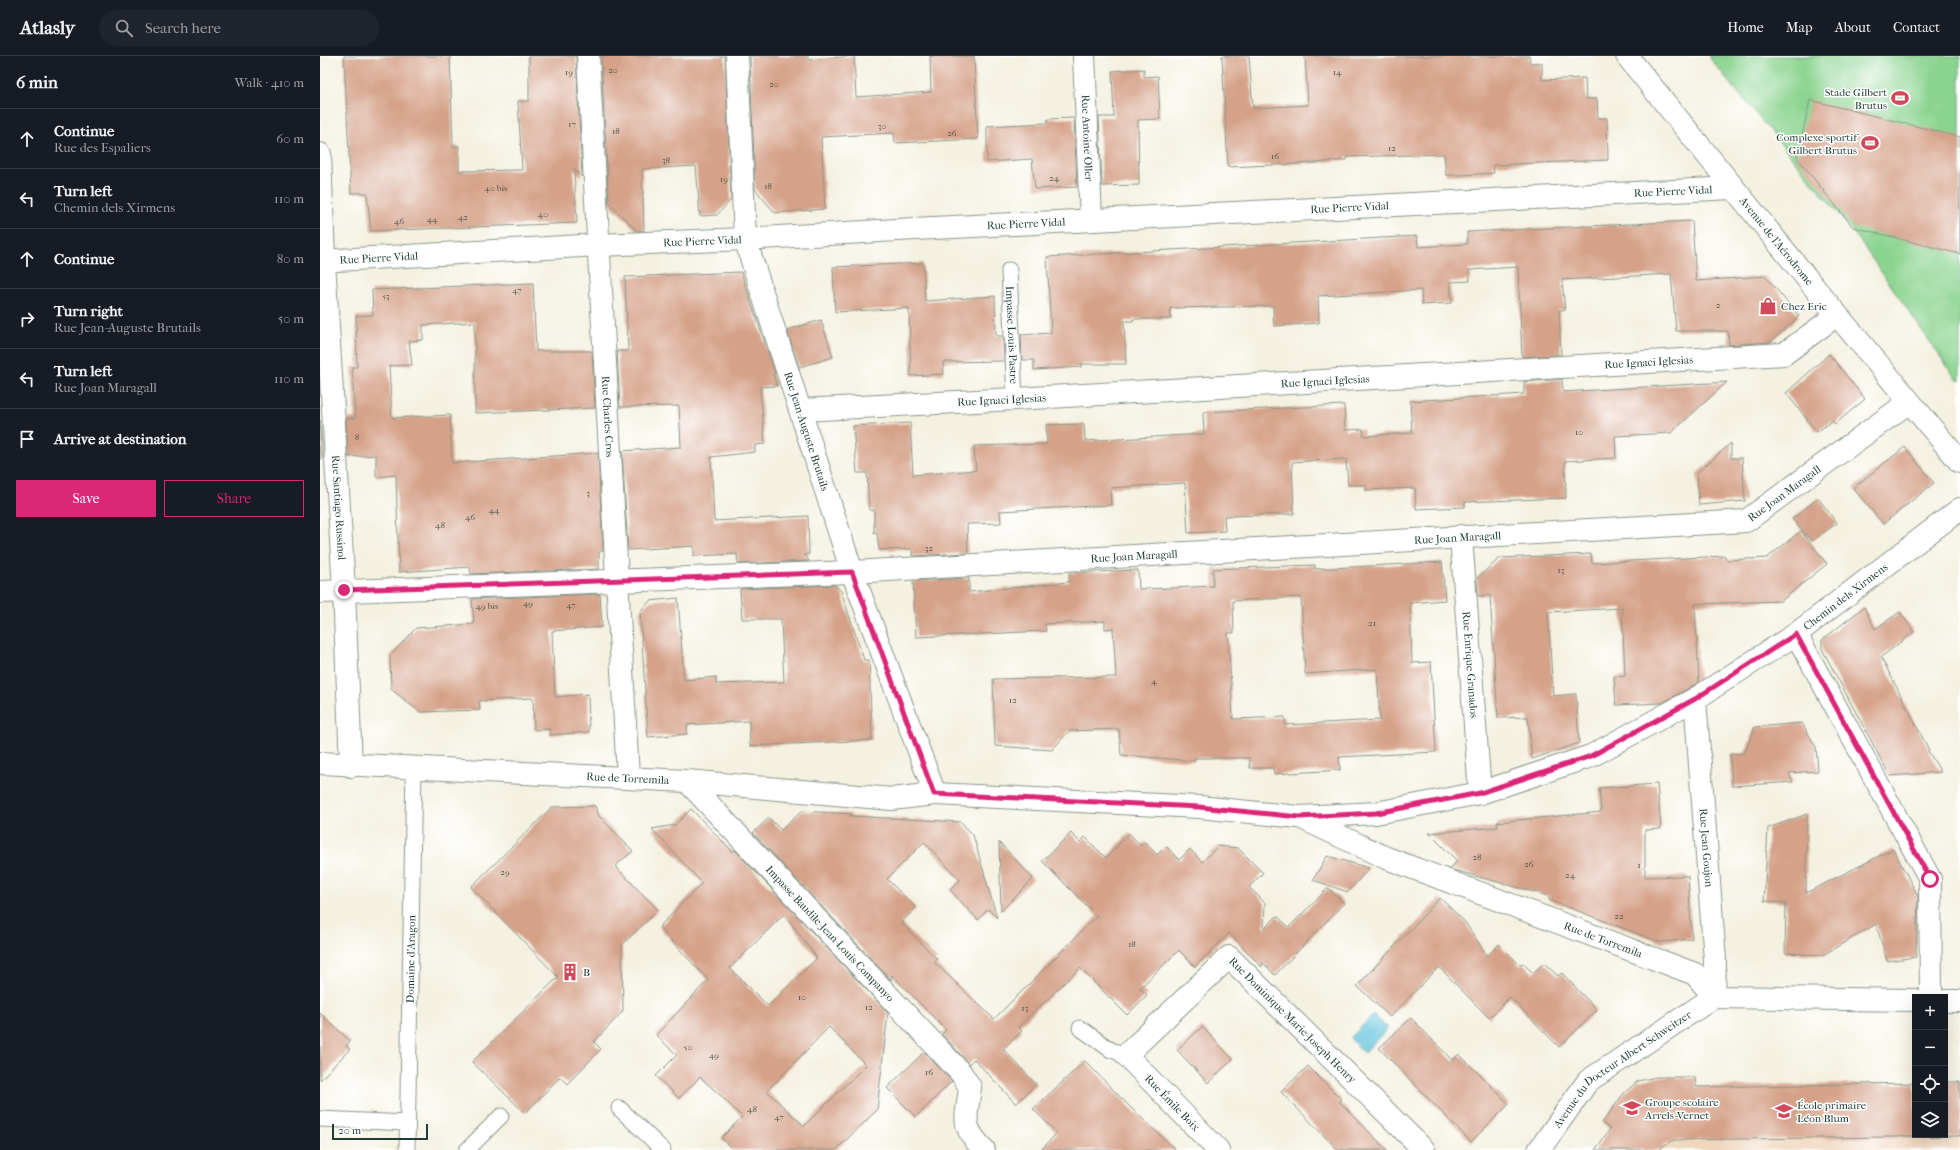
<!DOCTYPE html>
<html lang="en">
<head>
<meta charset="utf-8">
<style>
	body { margin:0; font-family:"IM FELL French Canon",serif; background:#20242c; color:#f1f3f6 }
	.controls { position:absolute; right:12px; bottom:12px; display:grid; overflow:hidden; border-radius:0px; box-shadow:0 4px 16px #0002 }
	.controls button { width:36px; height:36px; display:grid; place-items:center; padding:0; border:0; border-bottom:1px solid #363941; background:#171b24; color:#f1f3f6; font:20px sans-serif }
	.scale { position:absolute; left:12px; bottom:10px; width:96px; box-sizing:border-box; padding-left:4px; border:2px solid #1f3d34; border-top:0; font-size:11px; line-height:14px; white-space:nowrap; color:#1f3d34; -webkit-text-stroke:3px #fff; paint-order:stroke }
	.stop { position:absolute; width:12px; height:12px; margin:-9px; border:3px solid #db2777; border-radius:50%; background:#fff }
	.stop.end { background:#db2777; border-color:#fff; box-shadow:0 1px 4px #0008 }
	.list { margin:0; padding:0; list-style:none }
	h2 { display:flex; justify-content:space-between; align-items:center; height:52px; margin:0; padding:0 16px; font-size:17px }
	h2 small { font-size:13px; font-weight:400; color:#9ea1a6 }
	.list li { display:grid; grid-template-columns:26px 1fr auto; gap:12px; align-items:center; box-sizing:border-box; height:60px; padding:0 16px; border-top:1px solid #363941 }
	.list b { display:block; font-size:15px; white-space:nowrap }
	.list p { margin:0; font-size:13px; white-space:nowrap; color:#9ea1a6 }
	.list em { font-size:13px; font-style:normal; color:#9ea1a6 }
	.actions { display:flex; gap:8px; padding:12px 16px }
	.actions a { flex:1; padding:9px 0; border:1px solid #db2777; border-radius:0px; text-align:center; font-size:14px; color:#db2777 }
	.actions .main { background:#db2777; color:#fff }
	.icon { flex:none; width:22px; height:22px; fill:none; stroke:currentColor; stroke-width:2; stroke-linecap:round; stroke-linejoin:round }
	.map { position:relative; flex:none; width:1640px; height:1094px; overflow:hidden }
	header { display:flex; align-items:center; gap:24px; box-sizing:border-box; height:56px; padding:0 20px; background:#171b24; border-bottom:1px solid #363941 }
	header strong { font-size:19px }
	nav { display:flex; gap:22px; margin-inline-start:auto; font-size:14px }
	.search { width:280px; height:36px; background:#20242c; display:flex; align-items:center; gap:10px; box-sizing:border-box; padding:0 14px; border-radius:22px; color:#9ea1a6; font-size:15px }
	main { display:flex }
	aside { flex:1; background:#171b24 }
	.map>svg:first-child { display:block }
	.built { fill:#efd6bc }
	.green { fill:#8bd490; stroke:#558862 }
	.water { fill:#5dc2db; stroke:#3e8088 }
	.building { fill:#d5a289; fill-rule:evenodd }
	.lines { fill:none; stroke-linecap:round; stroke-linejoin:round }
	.service-casing { stroke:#8a978a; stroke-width:17 }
	.minor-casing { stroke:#8a978a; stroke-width:24 }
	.secondary-casing { stroke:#8a978a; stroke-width:24 }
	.service { stroke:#fff; stroke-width:15 }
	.minor { stroke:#fff; stroke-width:22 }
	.secondary { stroke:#fff; stroke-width:22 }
	.route { stroke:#db2777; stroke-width:5 }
	.labels { text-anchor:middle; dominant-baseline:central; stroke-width:3; stroke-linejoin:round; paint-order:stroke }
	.number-label { font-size:9px; fill:#4c5649 }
	.poi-label { font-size:11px; fill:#1f3d34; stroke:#fff; text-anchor:start }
	.street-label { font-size:11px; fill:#1f3d34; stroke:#fff }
</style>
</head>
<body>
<header>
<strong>Atlasly</strong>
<div class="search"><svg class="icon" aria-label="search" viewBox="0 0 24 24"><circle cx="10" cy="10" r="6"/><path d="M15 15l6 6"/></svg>Search here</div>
<nav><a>Home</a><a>Map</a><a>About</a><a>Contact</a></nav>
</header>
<main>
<aside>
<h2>6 min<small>Walk · 410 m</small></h2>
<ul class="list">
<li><svg class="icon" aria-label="ahead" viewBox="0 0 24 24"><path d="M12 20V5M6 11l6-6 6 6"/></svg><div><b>Continue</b><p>Rue des Espaliers</p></div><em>60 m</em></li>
<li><svg class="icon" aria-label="left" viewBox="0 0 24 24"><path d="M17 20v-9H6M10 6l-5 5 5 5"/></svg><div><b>Turn left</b><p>Chemin dels Xirmens</p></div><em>110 m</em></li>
<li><svg class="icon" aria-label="ahead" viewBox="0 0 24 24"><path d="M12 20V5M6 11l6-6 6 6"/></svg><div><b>Continue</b></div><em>80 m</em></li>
<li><svg class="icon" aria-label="right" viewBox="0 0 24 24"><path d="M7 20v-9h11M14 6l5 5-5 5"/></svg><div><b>Turn right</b><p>Rue Jean-Auguste Brutails</p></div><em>50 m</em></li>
<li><svg class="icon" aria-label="left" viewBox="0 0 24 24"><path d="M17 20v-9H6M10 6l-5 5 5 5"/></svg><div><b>Turn left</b><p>Rue Joan Maragall</p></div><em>110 m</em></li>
<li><svg class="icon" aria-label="arrive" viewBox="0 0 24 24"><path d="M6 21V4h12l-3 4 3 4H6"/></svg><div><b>Arrive at destination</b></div></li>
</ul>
<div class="actions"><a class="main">Save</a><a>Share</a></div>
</aside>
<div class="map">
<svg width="1640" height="1094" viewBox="0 0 1640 1094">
	<rect width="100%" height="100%" fill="#fff"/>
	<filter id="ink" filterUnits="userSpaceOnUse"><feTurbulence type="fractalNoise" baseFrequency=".025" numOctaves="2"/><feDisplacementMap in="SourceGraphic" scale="8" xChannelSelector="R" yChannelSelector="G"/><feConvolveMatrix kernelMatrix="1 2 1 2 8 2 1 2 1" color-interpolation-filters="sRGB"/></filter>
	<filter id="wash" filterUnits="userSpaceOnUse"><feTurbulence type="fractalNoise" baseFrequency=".012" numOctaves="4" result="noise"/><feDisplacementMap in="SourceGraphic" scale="16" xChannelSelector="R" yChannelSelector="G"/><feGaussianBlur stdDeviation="0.9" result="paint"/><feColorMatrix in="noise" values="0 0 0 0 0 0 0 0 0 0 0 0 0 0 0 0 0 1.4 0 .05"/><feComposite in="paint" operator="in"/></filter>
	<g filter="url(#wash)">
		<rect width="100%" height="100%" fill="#f4f1e0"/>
		<!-- built -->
		<polygon class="built" points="1336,1021 1375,1021 1376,1031 1595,1027 1595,1079 1625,1079 1640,1026 1640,1094 1275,1094 1290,1073 1282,1067 1304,1037"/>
		<!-- green -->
		<polygon class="green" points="1388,0 1640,0 1640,325 1636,323 1532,174"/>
		<!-- water -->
		<polygon class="water" points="1053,959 1068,972 1044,997 1030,982"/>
		<g id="blocks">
			<!-- building -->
			<g class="building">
				<polygon points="24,0 130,0 133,91 139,90 139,115 202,114 198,45 209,45 209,0 256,0 262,121 254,113 257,167 51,175 47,137 31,137"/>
				<polygon points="281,0 405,0 411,144 397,159 380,160 376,110 322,113 324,175 317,175 289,147"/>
				<polygon points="430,0 488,0 488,4 534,0 536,41 611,36 610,0 654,0 658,83 575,87 574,77 501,81 505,153 455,157 435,133"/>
				<polygon points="902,0 929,0 933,52 988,49 985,0 1209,0 1210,7 1222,7 1222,24 1265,22 1266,43 1277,43 1278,62 1287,62 1288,104 1173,109 1174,117 1141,119 1126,119 1124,98 1027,101 1027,104 995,107 908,111"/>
				<polygon points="824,13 824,21 838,20 840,63 818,64 819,129 782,130 779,61 794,61 792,15"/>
				<polygon points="1490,44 1640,81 1640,198 1533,171 1477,102"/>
				<polygon points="754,62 757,131 715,133 712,103 667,106 667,70 727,67 728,63"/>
				<polygon points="1372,165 1376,225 1445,220 1479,260 1451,286 1409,289 1408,275 1356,275 1351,218 1242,224 1245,254 1239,254 1241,299 1202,301 1198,211 1149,214 1150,225 1130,226 1132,247 1102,249 1101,234 998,240 999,267 954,270 953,250 850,252 851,263 813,263 813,265 804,265 806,308 761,308 761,311 714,314 714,304 702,304 701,279 731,277 727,201 1097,180 1098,191 1147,188 1147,176"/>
				<polygon points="603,207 605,245 675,240 676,280 683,280 684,305 623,306 624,318 591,320 589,252 515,256 513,211"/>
				<polygon points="421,216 455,317 453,318 457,330 440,331 445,388 435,389 435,396 391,401 394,465 488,460 489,498 485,499 489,505 418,508 417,498 374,500 374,490 308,494 302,395 361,391 359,350 300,351 297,295 308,295 305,221"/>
				<polygon points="213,227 216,295 272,295 275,352 155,357 155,266 103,269 103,284 89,285 92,309 69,310 72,362 130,359 132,407 278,397 283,495 279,496 279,513 151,518 150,511 79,516 76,419 56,421 56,399 28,401 26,363 35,362 32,311 37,311 36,260 53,259 52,234"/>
				<polygon points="501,264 513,301 479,311 467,274"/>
				<polygon points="1509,298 1545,343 1515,368 1512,365 1497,376 1466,337"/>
				<polygon points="1242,323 1243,336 1407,326 1351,377 1295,380 1296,402 1245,405 1246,442 1145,446 1145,451 1096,453 1095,432 1046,434 1046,429 1028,429 1026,403 972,406 974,458 904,460 905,475 868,477 865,427 790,432 791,449 680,455 681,467 647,468 648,497 592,500 592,493 559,494 557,477 554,477 554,454 549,454 547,417 537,417 533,370 590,367 593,419 656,414 654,390 727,388 726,369 764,368 765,385 884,378 883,356 1024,349 1025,374 1043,373 1044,380 1092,377 1090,345 1204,338 1204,326"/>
				<polygon points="0,364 3,403 0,403"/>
				<polygon points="1411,387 1411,402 1422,402 1425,445 1379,449 1377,417"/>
				<polygon points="1585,391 1614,427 1563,468 1533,432"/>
				<polygon points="1498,442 1517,467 1492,485 1472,463"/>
				<polygon points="1481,475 1507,508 1461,545 1375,548 1379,626 1369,632 1342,647 1296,649 1294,621 1305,620 1302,552 1228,556 1233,640 1256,638 1259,687 1212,703 1208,661 1178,662 1170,539 1158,540 1157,522 1180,502 1271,498 1272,507 1405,500 1406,504 1447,502"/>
				<path d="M1122,506l3,38 -35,3 2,60 19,-1 5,90 -97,5 1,13 -66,4 -1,-6h-23l-1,-10h-55l1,3 -74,-6 -2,-26 -50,2 -17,19 -57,-4 -2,-67 123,-2 -3,-49 -8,1v-8l-60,3 1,7 -130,6 -3,-56 56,-3v14l100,-10v-9l69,-3 1,19 32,-1 42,-2v-17l102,-4v4zM981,541l4,77 72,-5 3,51 -95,5v-8l-52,2 -5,-86h6l-1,-32z"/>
				<polygon points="515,529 521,535 544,604 549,604 552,684 430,690 429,665 367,669 367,678 328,681 320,555 330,545 358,542 364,624 396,621 396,628 464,626 461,563 422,563 420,533"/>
				<polygon points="280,538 282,571 232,575 235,641 268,638 269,676 230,679 230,673 214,674 213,642 159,645 160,654 100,656 71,633 70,600 96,572 154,568 152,543"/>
				<polygon points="1544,551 1555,573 1580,556 1594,576 1561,601 1609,694 1608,695 1621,716 1570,720 1502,593 1502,584"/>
				<polygon points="1482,667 1496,691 1498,715 1469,717 1473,726 1412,730 1410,698 1425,697 1435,671"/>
				<polygon points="1337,728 1341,773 1325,774 1325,821 1368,820 1372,883 1340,886 1229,844 1229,840 1130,813 1137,805 1109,777 1178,771 1177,766 1281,756 1279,732"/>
				<polygon points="275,750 279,760 313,795 295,810 338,854 302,889 303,955 274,986 281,993 247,1028 240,1021 205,1057 152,1006 238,921 151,831 232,751"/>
				<path d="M371,753l42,43 2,-2 153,163 -11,97 -41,40h-103l-12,-12 21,-21 -21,-21 -21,-19 -21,21 -23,-22 21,-21 -21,-20 52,-55 -49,-53 43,-44 -50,-54 23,-4zM464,858l33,44 -49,48 -38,-38zM509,971l37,38 -62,61 -37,-35z"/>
				<polygon points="482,755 532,758 530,760 641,766 653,779 677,862 668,853 658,864 630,834 640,824 604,786 567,823 596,852 581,867 617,903 614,906 674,963 777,860 722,805 751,777 760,786 765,781 786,802 809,777 821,790 825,786 837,799 846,790 859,804 870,793 882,806 898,790 918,792 943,817 929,831 945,847 944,873 957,860 969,871 1008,832 1024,847 955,919 942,906 942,911 909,877 875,911 859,894 820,932 827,939 807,959 760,912 698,971 702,975 683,993 716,1028 696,1048 654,1003 649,1008 622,978 626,974 572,919 571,924 433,777 449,762 461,774"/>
				<polygon points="1487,758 1486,837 1573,793 1598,840 1596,901 1567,905 1556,868 1503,899 1465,897 1466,847 1444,845 1448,772"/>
				<polygon points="679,786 713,823 681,855"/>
				<polygon points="1007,800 1025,805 1049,812 1028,836 993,824"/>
				<polygon points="1120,842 1145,866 1167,900 1179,888 1200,909 1203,907 1213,917 1224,907 1238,920 1242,917 1277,954 1239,991 1190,941 1169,962 1119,911 1070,961 1037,930"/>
				<polygon points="0,957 30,985 26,990 30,993 0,1024"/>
				<polygon points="1091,962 1133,1005 1139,998 1189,1048 1151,1086 1059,992"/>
				<polygon points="882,971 913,1003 888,1027 857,994"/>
				<polygon points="604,996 632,1025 596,1061 567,1032"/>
				<polygon points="765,1005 810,1051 856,1094 721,1094 737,1077 713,1053"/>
				<polygon points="988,1010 1021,1043 1019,1045 1067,1094 1018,1094 961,1036"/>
				<polygon points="1336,1021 1375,1021 1376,1031 1595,1027 1595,1079 1625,1079 1625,1026 1640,1026 1640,1080 1354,1084 1343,1090 1340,1094 1275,1094 1290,1073 1282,1067 1304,1037 1318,1025"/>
			</g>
		</g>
	</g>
	<g filter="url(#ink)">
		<use href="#blocks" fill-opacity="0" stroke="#8a978a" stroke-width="1"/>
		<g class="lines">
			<!-- service casing -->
			<g class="service-casing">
				<g id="service">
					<path id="s1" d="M689,214l6,129"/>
					<polyline points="760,972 791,994 806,999"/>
					<polyline points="299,1052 343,1094"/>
					<polyline points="0,1063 87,1067"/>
					<path id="s2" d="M87,1094l7,-382"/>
					<polyline points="147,1094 181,1060"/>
				</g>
			</g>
			<!-- minor casing -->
			<g class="minor-casing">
				<g id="minor">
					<path id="s3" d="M268,0l40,721"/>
					<path id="s4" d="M417,0l8,183 107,333 83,222"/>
					<path id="s5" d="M764,0l7,164"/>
					<path id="s6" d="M0,98l4,107 20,329 7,176"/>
					<path id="s7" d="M0,205l279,-16 146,-6 169,-10 819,-41"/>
					<path id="s8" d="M481,354l214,-11 769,-45 53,-39"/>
					<path id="s9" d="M1141,480l19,257"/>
					<path id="s10" d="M0,536l532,-20 894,-51 163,-119"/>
					<polyline points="1476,578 1610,823 1611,941"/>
					<path id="s11" d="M1375,643l20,261 -1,37"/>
					<path id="s12" d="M0,707l367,18 205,18 43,-5 264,13 100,10 77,-4 104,-20 111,-37 104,-57 101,-65 164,-125"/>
					<path id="s13" d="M367,725l274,292 9,14c-3,32 -11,37 14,63"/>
					<path id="s14" d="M982,762l82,39 311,117 19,23 201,3"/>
					<polyline points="1625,945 1640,945"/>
					<path id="s15" d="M898,1094l-92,-95 103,-98 195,193"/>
					<path id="s16" d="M1219,1094l49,-69 126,-84"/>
				</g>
			</g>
			<!-- secondary casing -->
			<g class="secondary-casing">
				<g id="secondary">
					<path id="s17" d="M1307,0l191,236 142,170"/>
				</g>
			</g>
			<!-- service -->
			<use href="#service" class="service"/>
			<!-- minor -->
			<use href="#minor" class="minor"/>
			<!-- secondary -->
			<use href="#secondary" class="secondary"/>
		</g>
	</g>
	<g class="lines" filter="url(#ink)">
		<!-- route -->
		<polyline class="route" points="24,534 532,516 614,738 879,751 979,761 1056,757 1160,737 1271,700 1375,643 1476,578 1610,823"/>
	</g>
	<!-- icons -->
	<defs>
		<g id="stadium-bare" transform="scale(1.38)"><path d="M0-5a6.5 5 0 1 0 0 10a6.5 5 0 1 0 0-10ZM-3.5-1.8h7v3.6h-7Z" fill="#d1495b" stroke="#fff" stroke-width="2.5" paint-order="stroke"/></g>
		<g id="shop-bare" transform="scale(1.38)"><path d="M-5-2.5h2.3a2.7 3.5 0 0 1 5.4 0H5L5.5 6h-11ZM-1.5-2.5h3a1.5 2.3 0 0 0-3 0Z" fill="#d1495b" stroke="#fff" stroke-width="2.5" paint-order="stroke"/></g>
		<g id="building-bare" transform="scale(1.38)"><path d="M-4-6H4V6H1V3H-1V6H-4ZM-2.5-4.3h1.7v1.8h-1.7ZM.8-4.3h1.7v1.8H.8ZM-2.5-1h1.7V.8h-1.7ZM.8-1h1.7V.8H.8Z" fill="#d1495b" stroke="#fff" stroke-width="2.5" paint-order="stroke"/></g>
		<g id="school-bare" transform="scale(1.38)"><path d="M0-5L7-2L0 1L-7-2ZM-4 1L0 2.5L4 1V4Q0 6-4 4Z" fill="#d1495b" stroke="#fff" stroke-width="2.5" paint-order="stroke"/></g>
	</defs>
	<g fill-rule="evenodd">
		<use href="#stadium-bare" x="1580" y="42"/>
		<use href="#stadium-bare" x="1550" y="87"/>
		<use href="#shop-bare" x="1448" y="250"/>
		<use href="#building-bare" x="250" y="916"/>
		<use href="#school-bare" x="1312" y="1052"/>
		<use href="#school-bare" x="1464" y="1055"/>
	</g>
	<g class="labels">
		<!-- number labels -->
		<g class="number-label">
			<text x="293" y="14">20</text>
			<text x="249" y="16">19</text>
			<text x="1017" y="16">14</text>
			<text x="454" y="28">20</text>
			<text x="252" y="68">17</text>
			<text x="562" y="70">30</text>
			<text x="296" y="75">18</text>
			<text x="632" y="77">26</text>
			<text x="1072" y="92">12</text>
			<text x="955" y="100">16</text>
			<text x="346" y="104">38</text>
			<text x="734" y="122">24</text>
			<text x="404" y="123">19</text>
			<text x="448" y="130">18</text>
			<text x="176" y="132">40 bis</text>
			<text x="223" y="158">40</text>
			<text x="143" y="161">42</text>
			<text x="112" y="163">44</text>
			<text x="79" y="165">46</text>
			<text x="197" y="234">47</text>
			<text x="66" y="240">53</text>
			<text x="1398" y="249">2</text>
			<text x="1259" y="376">10</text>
			<text x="37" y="381">8</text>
			<text x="268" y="437">3</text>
			<text x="174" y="454">44</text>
			<text x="150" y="461">46</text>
			<text x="120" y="469">48</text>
			<text x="609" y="492">32</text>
			<text x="1241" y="514">13</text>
			<text x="208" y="547">49</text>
			<text x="251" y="549">47</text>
			<text x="167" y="550">49 bis</text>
			<text x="1052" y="567">21</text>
			<text x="834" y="625">4</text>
			<text x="693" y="644">12</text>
			<text x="1157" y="801">28</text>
			<text x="1209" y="808">26</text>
			<text x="1319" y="809">1</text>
			<text x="185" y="816">29</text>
			<text x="1250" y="819">24</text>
			<text x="1299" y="860">22</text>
			<text x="812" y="888">18</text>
			<text x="482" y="941">10</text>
			<text x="549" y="951">12</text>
			<text x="705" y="952">13</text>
			<text x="368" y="991">50</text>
			<text x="394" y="999">49</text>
			<text x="609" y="1016">16</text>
			<text x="432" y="1053">48</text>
			<text x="459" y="1061">47</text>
		</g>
		<!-- poi labels -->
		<g class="poi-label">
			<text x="1567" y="36" text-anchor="end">Stade Gilbert<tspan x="1567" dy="13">Brutus</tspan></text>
			<text x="1537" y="81" text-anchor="end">Complexe sportif<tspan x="1537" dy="13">Gilbert Brutus</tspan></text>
			<text x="1461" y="250">Chez Eric</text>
			<text x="263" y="916">B</text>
			<text x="1325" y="1046">Groupe scolaire<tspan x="1325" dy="13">Arrels-Vernet</tspan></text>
			<text x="1477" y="1049">École primaire<tspan x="1477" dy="13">Léon Blum</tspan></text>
		</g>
		<!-- street labels -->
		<g class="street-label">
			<text stroke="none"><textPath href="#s5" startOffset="82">Rue Antoine Oller</textPath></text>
			<text stroke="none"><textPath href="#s7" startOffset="1355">Rue Pierre Vidal</textPath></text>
			<text stroke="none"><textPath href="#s7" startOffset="1031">Rue Pierre Vidal</textPath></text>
			<text stroke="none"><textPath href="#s7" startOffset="707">Rue Pierre Vidal</textPath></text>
			<text stroke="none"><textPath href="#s7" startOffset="383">Rue Pierre Vidal</textPath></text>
			<text stroke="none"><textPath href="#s17" startOffset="238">Avenue de l'Aérodrome</textPath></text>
			<text stroke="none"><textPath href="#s7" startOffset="59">Rue Pierre Vidal</textPath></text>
			<text stroke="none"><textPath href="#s1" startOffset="65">Impasse Louis Pastre</textPath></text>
			<text stroke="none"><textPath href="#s8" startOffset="849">Rue Ignaci Iglesias</textPath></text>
			<text stroke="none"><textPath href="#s8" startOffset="525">Rue Ignaci Iglesias</textPath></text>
			<text stroke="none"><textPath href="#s8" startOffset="201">Rue Ignaci Iglesias</textPath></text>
			<text stroke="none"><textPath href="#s3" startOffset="361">Rue Charles Cros</textPath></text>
			<text stroke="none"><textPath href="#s4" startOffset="385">Rue Jean-Auguste Brutails</textPath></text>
			<text stroke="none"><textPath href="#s10" startOffset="1475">Rue Joan Maragall</textPath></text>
			<text stroke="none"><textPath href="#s6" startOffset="354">Rue Santiago Russinol</textPath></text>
			<text stroke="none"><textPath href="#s10" startOffset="1139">Rue Joan Maragall</textPath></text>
			<text stroke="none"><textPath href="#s10" startOffset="815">Rue Joan Maragall</textPath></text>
			<text stroke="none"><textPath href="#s12" startOffset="1582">Chemin dels Xirmens</textPath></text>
			<text stroke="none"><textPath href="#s9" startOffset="129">Rue Enrique Granados</textPath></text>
			<text stroke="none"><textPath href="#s12" startOffset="308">Rue de Torremila</textPath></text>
			<text stroke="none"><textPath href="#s11" startOffset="149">Rue Jean Goujon</textPath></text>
			<text stroke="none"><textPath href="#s13" startOffset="209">Impasse Baudile-Jean-Louis Companyo</textPath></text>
			<text stroke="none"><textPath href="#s14" startOffset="325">Rue de Torremila</textPath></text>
			<text stroke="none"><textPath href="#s2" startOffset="191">Domaine d'Aragon</textPath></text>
			<text stroke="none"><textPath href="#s15" startOffset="364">Rue Dominique-Marie-Joseph Henry</textPath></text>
			<text stroke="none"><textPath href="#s16" startOffset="118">Avenue du Docteur Albert Schweitzer</textPath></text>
			<text transform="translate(852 1047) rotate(46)">Rue Émile Boix</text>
		</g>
	</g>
</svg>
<div class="controls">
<button>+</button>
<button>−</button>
<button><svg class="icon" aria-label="locate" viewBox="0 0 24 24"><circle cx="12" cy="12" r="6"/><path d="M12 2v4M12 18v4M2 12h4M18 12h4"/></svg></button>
<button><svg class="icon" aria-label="layers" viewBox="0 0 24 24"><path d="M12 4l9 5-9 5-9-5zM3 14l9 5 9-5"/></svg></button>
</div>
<div class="scale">20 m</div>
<div class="stop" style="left:1610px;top:823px"></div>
<div class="stop end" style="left:24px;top:534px"></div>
</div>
</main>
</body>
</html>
